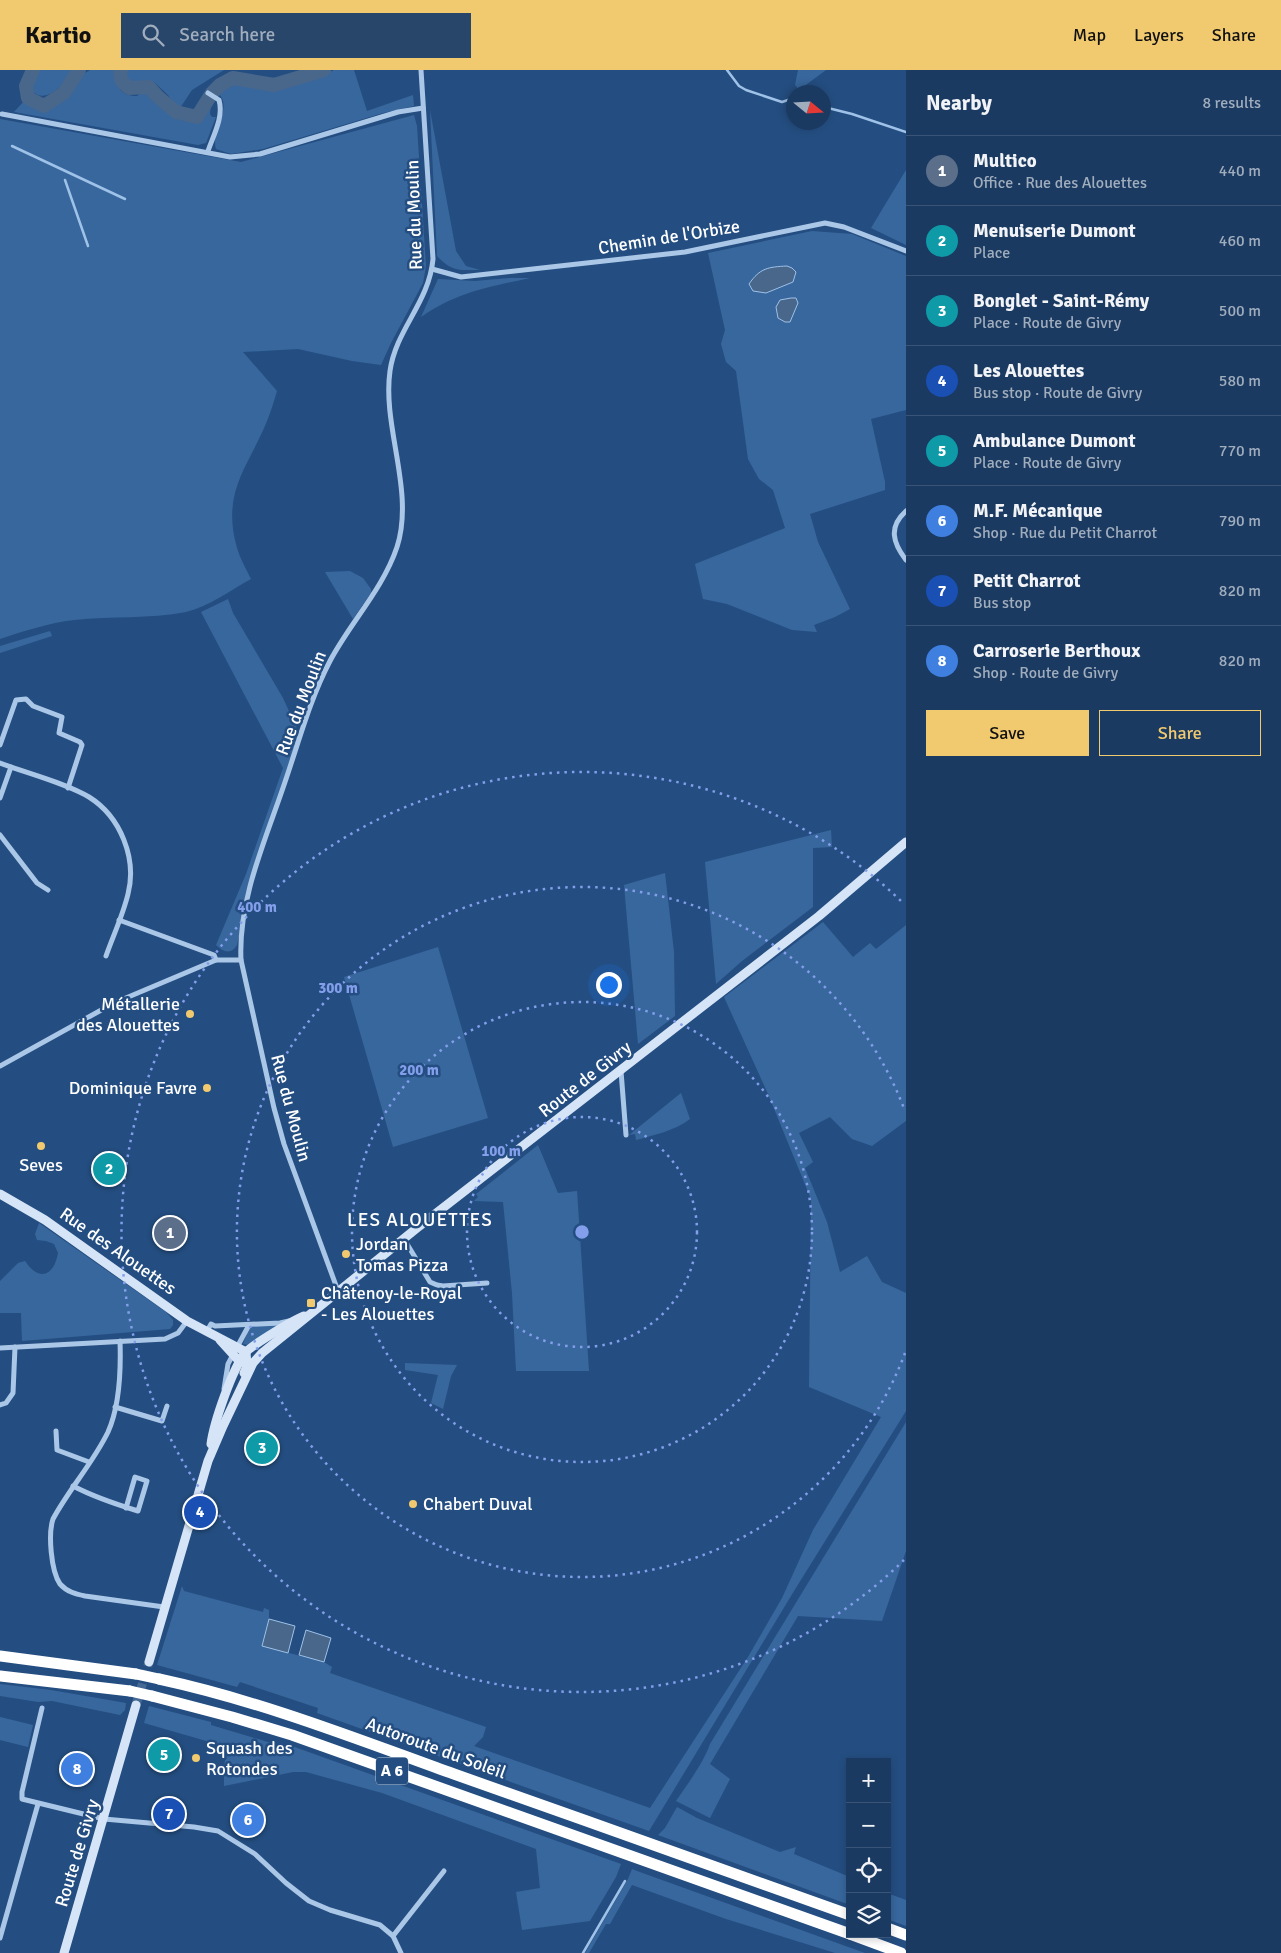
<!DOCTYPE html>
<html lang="en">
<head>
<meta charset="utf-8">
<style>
	body { margin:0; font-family:Signika,sans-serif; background:#28456a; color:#f1f3f6 }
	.controls { position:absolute; right:15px; bottom:15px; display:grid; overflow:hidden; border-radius:0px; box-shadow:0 2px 8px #0003 }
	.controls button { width:45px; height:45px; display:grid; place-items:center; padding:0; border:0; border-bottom:1px solid #395476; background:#1b3a61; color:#f1f3f6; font:25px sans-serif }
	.compass { position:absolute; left:786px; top:15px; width:45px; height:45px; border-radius:50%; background:#1b3a61; box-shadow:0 2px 8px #0003; rotate:108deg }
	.you { position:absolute; left:608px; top:914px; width:18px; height:18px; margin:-12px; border:4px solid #fff; border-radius:50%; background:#1a73e8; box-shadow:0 0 0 8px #1a73e833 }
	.badge { display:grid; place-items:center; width:32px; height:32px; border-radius:50%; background:#f1ca6f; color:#fff; font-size:16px; font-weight:700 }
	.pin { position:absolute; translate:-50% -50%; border:2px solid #fff; box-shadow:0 1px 5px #0006 }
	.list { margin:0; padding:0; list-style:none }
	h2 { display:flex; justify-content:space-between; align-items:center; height:65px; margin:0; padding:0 20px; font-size:21px }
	h2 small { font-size:16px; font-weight:400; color:#a0adbd }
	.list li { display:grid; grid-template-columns:32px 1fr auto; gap:15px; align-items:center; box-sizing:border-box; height:70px; padding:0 20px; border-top:1px solid #395476 }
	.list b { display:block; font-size:19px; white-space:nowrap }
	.list p { margin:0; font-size:16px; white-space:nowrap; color:#a0adbd }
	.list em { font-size:16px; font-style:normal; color:#a0adbd }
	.actions { display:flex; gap:10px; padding:15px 20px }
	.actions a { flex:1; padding:11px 0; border:1px solid #f1ca6f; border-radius:0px; text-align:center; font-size:18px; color:#f1ca6f }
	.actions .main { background:#f1ca6f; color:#111 }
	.icon { flex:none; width:28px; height:28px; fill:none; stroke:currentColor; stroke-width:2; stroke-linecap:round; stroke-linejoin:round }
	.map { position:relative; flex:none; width:906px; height:1883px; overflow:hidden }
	header { display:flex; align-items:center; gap:30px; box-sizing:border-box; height:70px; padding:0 25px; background:#f1ca6f; color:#111 }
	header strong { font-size:24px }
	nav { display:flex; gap:28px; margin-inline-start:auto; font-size:18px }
	.search { width:350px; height:45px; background:#28456a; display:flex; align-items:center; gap:12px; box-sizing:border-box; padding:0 18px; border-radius:0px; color:#a0adbd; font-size:19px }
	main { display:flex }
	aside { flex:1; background:#1b3a61 }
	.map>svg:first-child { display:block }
	.green { fill:#38679e; fill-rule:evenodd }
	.water { fill:#48678b; stroke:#9fc2e8 }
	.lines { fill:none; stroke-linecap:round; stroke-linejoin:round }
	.stream { stroke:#9fc2e8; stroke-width:2.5 }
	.river { stroke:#48678b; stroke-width:14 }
	.secondary-tunnel { stroke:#456994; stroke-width:9; stroke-dasharray:9 4.5; stroke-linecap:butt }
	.street { stroke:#abc7e7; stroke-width:5 }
	.secondary { stroke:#d5e4f6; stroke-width:9 }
	.highway { stroke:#fff; stroke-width:11 }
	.highway-bridge { stroke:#fff; stroke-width:11 }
	.ring { fill:none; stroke:#839eea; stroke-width:2.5; stroke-dasharray:2.5 5 }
	.poi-dot { fill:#f1ca6f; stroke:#244e81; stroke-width:2 }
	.labels { text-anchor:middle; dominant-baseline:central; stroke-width:5; stroke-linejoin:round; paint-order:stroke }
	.shield { fill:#244e81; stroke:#bdcad9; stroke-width:1 }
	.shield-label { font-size:16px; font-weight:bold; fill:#fff }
	.street-label { font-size:18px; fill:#fff; stroke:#244e81 }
	.poi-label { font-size:18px; fill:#fff; stroke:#244e81; text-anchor:start }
	.neighbourhood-label { font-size:19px; letter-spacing:1px; fill:#fff; stroke:#244e81 }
	.centre { fill:#839eea; stroke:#244e81; stroke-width:2.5 }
	.ring-label { font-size:15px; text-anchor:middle; font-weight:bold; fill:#839eea; stroke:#244e81; stroke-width:5; stroke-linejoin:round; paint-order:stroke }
</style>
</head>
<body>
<header>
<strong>Kartio</strong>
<div class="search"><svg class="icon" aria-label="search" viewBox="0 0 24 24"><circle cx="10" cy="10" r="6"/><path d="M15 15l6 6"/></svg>Search here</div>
<nav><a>Map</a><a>Layers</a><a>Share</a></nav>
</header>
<main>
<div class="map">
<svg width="906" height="1883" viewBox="0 0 906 1883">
	<rect width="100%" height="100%" fill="#244e81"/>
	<!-- green -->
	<g class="green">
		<path d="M36,0h37c-6,15 -35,41 -44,14z"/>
		<path d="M90,0h27c-2,16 3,26 20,26l4,-3 5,1c15,12 32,25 51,26l11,-16 3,1 -1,9 2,3h4l-10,26 -8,2 -184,-33 11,-12 22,10 18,-10 12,-22z"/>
		<path d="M124,0h100l-32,20 -14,21 -10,-16 -14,-13c-14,0 -26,5 -30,-12z"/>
		<path d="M334,0h20l13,41 46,-16 1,11 -31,7 -120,36 -32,5 -15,-5c-6,-18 18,-41 2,-56 17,-20 35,-2 56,-4 14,-1 47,-12 60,-19z"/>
		<polygon points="798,0 826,0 799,20 795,15"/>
		<path d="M430,40l26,141 10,15 14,4c-21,0 -28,2 -43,-14z"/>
		<path d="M414,45l3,11 9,140 -3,17 -32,60 -10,22 -29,-4 -54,-12 -55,3 34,39c-3,10 -6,20 -10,30 -19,47 -46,70 -30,127 3,10 9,21 14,31 -20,11 -43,28 -65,33 -37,7 -75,4 -112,8 -25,3 -50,11 -74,19v-520l241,43z"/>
		<polygon points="906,100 906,175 871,158"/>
		<path d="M812,161l40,3 54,22v154l-35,9 14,63v8l-75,24 8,28 32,67 -15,8 -21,8 3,7 -25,-2 -65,-26 -24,-5 -8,-35 90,-36 -12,-38 -14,-11 -11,-20 -12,-88 -10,-9 -5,-18 4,-14 -17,-77zM786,196l6,2 1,14 -27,11 7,-26z"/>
		<path d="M509,208h21c-42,9 -73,14 -109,39l17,-38 37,2z"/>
		<polygon points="350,501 363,508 371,519 371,523 353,549 325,502"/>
		<path d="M228,529l5,14 50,85 16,35 -48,147 -14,65c-6,10 -14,7 -21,0l30,-71 37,-106 -82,-156z"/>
		<polygon points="50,561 52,566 0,583 0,576"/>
		<polygon points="831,760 832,777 813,778 813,837 742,891 716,914 705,792"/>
		<polygon points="665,803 674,882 675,946 638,974 624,815"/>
		<polygon points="823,852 853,887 870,873 876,879 906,855 906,1051 872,1076 852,1069 830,1047 799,1063 813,1092 805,1098 827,1152 840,1202 867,1186 882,1212 906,1223 906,1341 794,1521 649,1761 317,1643 318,1638 240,1612 237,1617 157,1595 182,1516 184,1521 263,1542 264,1538 269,1540 269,1549 262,1576 324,1592 332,1597 330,1603 486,1657 483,1667 474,1676 650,1738 748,1587 782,1528 813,1460 881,1347 809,1317 811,1129 768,1024 724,927"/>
		<polygon points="438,877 488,1048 393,1077 344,907"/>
		<path d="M681,1023l9,26c-16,12 -36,16 -54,21l-1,-6 -6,1z"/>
		<polygon points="538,1075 558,1123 577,1121 589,1301 516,1301 512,1223 503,1132 474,1131 478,1127 476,1124"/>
		<path d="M39,1153l127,89 7,8v5l-3,4 -148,12 -1,-28h-21v-32l18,-18 7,-2c14,21 29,15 33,-8l-4,-9 -8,-3 -9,-1 -2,-6z"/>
		<polygon points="282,1254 249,1275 243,1274 250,1256"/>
		<polygon points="405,1293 457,1295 451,1306 443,1339 431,1333 438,1305 405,1300"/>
		<path d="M906,1352v129l-24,70 -84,-5 -88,148 20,15 -20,39 -34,-17c11,-16 28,-39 34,-57z"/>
		<polygon points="0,1614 51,1620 126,1633 125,1640 120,1645 52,1631 38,1632 0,1626"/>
		<polygon points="149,1636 211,1652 211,1655 288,1678 289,1675 621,1794 616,1807 590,1851 522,1860 516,1822 540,1818 536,1779 382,1723 306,1702 293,1702 224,1716 224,1697 227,1677 144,1653"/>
		<polygon points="0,1647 33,1655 28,1677 0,1670"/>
		<polygon points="677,1737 697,1748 780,1782 796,1777 794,1784 850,1807 850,1835 658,1765 665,1758"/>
		<polygon points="632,1799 637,1801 865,1883 835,1883 726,1849 632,1815 610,1854 606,1854 589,1883 585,1883 628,1809"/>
		<polygon points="887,1823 906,1830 906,1856 887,1849"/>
	</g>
	<!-- water -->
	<g class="water">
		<path d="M787,196l5,2 4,4 -3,10 -27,11 -13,-2 -4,-7c11,-16 19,-17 38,-18z"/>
		<polygon points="791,228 796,228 798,233 790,252 785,252 778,248 776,237 780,230"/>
		<polygon points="269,1549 295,1556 288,1583 262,1576"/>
		<polygon points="306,1560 331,1568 324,1592 299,1585"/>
	</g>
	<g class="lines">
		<!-- stream -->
		<g class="stream">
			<polyline points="727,0 739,16 746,20 782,32 794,28"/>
			<polyline points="824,37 852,44 906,62"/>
			<polyline points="12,76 125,129"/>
			<polyline points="65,110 88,176"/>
			<polyline points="583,1883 625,1811"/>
		</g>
		<!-- river -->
		<g class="river">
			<polyline points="33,0 26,16 28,28 44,36 64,23 79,0"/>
			<path d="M121,0c-2,10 1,12 8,18l20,-1 8,9 19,16 21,5 15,-24 8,-8 13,-7 41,7 50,-15"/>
		</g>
		<!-- secondary-tunnel -->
		<polyline class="secondary-tunnel" points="136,1635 149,1592"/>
		<!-- street -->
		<g class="street">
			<path d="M208,23l11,7c5,17 -6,36 -11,51"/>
			<polyline points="2,44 230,87 260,84 398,42 423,38"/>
			<polyline points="432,199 461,207 685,182 825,153 844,157 906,181"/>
			<path d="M906,441c-18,16 -13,32 0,49"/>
			<polyline points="0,675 16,630 26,629 33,636 62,647 59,663 80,672 82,675 68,718"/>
			<path d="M0,693c26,10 66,20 89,34 32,20 48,62 39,97 -5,21 -15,42 -22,62"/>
			<polyline points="0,728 11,697"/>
			<polyline points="0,765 37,813 48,820"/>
			<polyline points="119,850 214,885 216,890"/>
			<polyline points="0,996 114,933 216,890 241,890"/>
			<polyline points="621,1001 626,1065"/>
			<polyline points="404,1169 430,1212 437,1215 443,1216 487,1213"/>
			<path d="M338,1221l-54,-147 -10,-36 -33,-148c-3,-61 25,-121 44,-178 14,-41 25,-83 45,-121 20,-38 53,-72 67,-114 18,-56 -15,-120 -7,-176 6,-42 39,-68 43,-112l-12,-189"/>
			<polyline points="207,1261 211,1254 215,1256 280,1253 289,1251"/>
			<path d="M120,1271c1,29 0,64 -12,91 -15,31 -39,57 -55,87 -5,15 -2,52 7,65 7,8 16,10 25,12l79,11"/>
			<polyline points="0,1278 165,1269 178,1263 187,1251"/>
			<polyline points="224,1319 228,1294 249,1255"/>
			<polyline points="0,1335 6,1333 13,1323 15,1277"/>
			<polyline points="115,1337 162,1351 167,1336"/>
			<polyline points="56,1361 57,1380 89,1392"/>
			<path d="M73,1416c21,11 42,18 65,25l9,-30 -12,-4 -9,31"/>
			<polyline points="42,1638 22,1722 22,1729 104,1749 194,1757 218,1761 255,1784 286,1813 309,1831 330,1840 380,1855 393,1866 401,1883"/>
			<polyline points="393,1866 444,1801"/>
			<polyline points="0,1868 38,1734"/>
		</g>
		<!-- secondary -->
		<g class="secondary">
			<polyline points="0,1124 45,1150 187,1251 246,1282 247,1296 244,1303"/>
			<polyline points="220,1270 240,1292 245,1292"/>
			<path d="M211,1374c3,-22 21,-74 34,-91 7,-8 47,-32 59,-37"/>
			<polyline points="149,1592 208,1391 223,1356 253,1293 262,1283 417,1158 819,846 906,772"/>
			<polyline points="64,1883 136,1635"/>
		</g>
		<!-- highway -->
		<g class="highway">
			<polyline points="0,1586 136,1604"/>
			<polyline points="0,1606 130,1621"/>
			<path d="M159,1609c102,22 198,60 295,95 132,47 264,93 396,141"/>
			<polyline points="152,1626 232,1647 292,1665 850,1864"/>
			<polyline points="887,1858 906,1865"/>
			<polyline points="850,1864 901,1883"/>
		</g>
		<!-- highway-bridge -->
		<g class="highway-bridge">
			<polyline points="136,1604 159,1609"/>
			<polyline points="130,1621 152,1626"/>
		</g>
	</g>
	<!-- distance rings -->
	<g class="ring">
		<circle cx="582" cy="1162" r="115"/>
		<circle cx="582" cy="1162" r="230"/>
		<path d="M905 1283A345 345 0 1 1 905 1041"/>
		<path d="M904 1490A460 460 0 1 1 904 834"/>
	</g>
	<!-- markers -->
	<g class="poi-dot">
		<circle cx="190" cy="944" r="5"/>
		<circle cx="207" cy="1018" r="5"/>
		<circle cx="41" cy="1076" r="5"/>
		<circle cx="346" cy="1184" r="5"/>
		<rect x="306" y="1228" width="10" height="10" rx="2.5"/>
		<circle cx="413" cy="1434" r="5"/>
		<circle cx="196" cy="1688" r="5"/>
	</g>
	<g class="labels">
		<!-- shield labels -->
		<rect class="shield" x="376" y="1687.5" width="32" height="27" rx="4"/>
		<g class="shield-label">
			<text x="392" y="1701">A 6</text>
		</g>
		<!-- street labels -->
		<g class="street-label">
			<text transform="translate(414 145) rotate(-92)">Rue du Moulin</text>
			<text transform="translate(669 167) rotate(-9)">Chemin de l'Orbize</text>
			<text transform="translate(301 633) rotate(-69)">Rue du Moulin</text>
			<text transform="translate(585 1009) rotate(-38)">Route de Givry</text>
			<text transform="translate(291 1038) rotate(75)">Rue du Moulin</text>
			<text transform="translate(118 1181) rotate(35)">Rue des Alouettes</text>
			<text transform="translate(436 1678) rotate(20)">Autoroute du Soleil</text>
			<text transform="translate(77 1783) rotate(-73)">Route de Givry</text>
		</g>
		<!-- poi labels -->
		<g class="poi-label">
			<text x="180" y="934" text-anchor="end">Métallerie<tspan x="180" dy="21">des Alouettes</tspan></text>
			<text x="197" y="1018" text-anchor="end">Dominique Favre</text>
			<text x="41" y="1095" text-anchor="middle">Seves</text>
			<text x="356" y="1174">Jordan<tspan x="356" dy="21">Tomas Pizza</tspan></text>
			<text x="321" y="1223">Châtenoy-le-Royal<tspan x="321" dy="21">- Les Alouettes</tspan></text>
			<text x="423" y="1434">Chabert Duval</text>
			<text x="206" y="1678">Squash des<tspan x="206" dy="21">Rotondes</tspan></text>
		</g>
		<!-- neighbourhood labels -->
		<g class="neighbourhood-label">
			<text x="420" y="1150">LES ALOUETTES</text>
		</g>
	</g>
	<circle cx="582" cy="1162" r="8" class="centre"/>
	<g class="ring-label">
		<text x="257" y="842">400 m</text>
		<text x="338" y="923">300 m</text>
		<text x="419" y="1005">200 m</text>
		<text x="501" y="1086">100 m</text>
	</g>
</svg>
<div class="controls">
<button>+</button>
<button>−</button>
<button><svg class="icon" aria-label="locate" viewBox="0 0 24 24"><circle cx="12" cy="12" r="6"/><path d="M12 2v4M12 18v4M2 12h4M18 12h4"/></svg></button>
<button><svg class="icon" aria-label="layers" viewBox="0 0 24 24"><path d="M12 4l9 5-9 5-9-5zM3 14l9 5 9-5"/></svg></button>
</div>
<svg class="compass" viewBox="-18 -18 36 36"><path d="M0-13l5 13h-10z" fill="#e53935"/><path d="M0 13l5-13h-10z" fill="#a0adbd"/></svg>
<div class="you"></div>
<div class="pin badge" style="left:170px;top:1163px;background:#5c6f8a">1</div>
<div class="pin badge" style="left:109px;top:1099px;background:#0f9aa8">2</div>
<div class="pin badge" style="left:262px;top:1378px;background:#0f9aa8">3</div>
<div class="pin badge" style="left:200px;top:1442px;background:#1a4fb4">4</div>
<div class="pin badge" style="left:164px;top:1685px;background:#0f9aa8">5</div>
<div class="pin badge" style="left:248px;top:1750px;background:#3f7fe0">6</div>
<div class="pin badge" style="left:169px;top:1744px;background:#1a4fb4">7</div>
<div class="pin badge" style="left:77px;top:1699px;background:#3f7fe0">8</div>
</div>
<aside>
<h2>Nearby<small>8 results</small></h2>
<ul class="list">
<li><span class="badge" style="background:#5c6f8a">1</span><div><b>Multico</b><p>Office · Rue des Alouettes</p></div><em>440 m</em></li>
<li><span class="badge" style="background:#0f9aa8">2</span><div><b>Menuiserie Dumont</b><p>Place</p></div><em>460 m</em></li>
<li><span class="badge" style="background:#0f9aa8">3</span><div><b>Bonglet - Saint-Rémy</b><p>Place · Route de Givry</p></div><em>500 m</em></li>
<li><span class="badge" style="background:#1a4fb4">4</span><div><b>Les Alouettes</b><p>Bus stop · Route de Givry</p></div><em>580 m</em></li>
<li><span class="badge" style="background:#0f9aa8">5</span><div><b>Ambulance Dumont</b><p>Place · Route de Givry</p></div><em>770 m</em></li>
<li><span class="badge" style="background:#3f7fe0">6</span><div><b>M.F. Mécanique</b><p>Shop · Rue du Petit Charrot</p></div><em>790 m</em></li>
<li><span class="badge" style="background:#1a4fb4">7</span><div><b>Petit Charrot</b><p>Bus stop</p></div><em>820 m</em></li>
<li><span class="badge" style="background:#3f7fe0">8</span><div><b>Carroserie Berthoux</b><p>Shop · Route de Givry</p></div><em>820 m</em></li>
</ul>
<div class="actions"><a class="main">Save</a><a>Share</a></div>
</aside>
</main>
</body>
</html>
